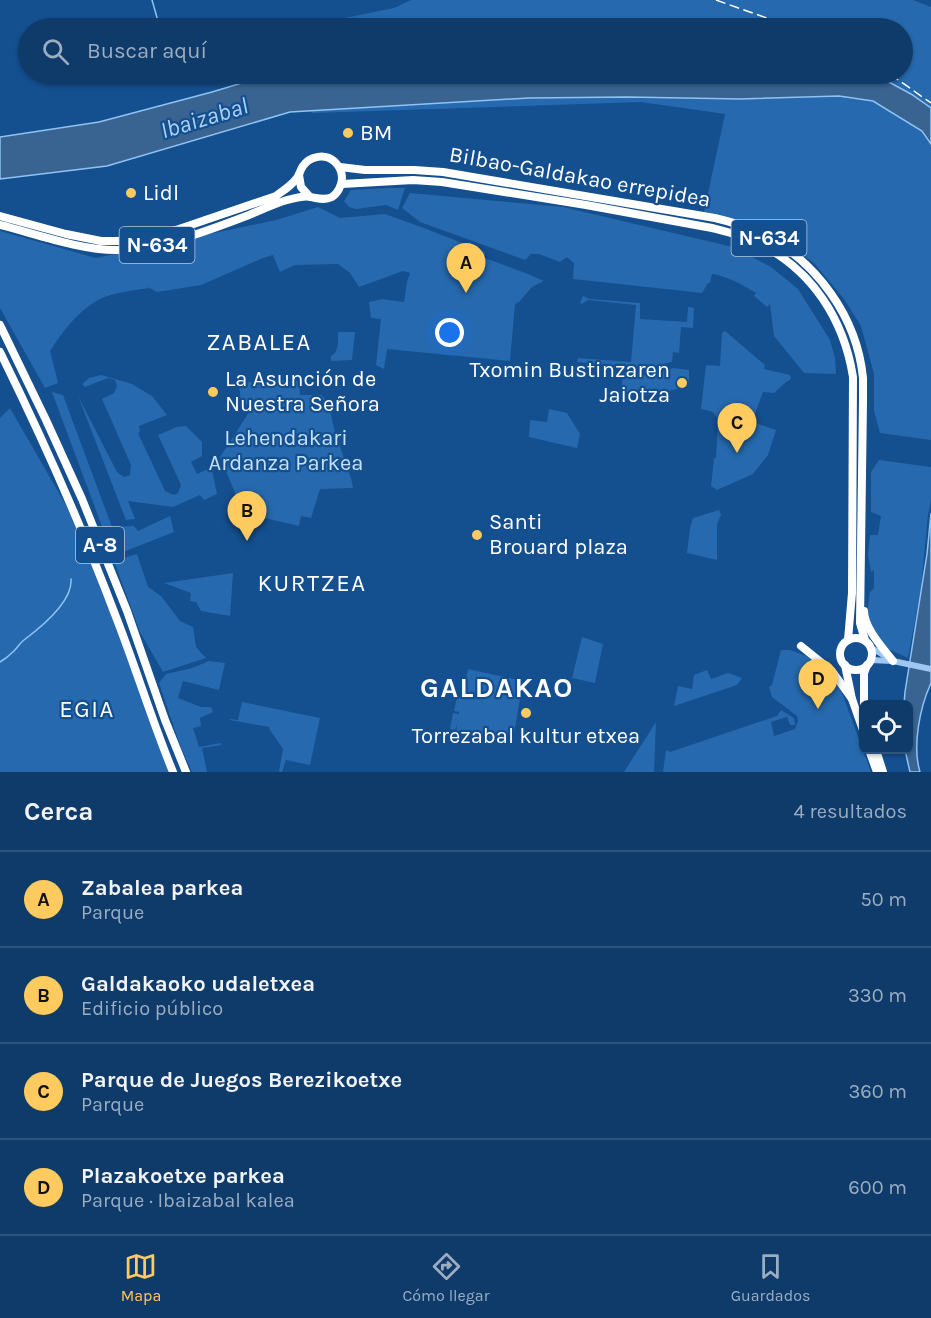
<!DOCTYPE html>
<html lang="es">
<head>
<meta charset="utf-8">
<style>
	body { margin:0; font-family:Karla,sans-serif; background:#184271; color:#f1f3f6 }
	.controls { position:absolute; right:18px; bottom:18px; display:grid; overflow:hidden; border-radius:9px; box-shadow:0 2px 4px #0004 }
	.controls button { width:54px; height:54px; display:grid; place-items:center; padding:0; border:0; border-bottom:2px solid #2f557e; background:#0f3b6b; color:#f1f3f6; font:30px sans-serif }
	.you { position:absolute; left:450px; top:333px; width:21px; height:21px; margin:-15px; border:4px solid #fff; border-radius:50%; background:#1a73e8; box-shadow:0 0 0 9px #1a73e833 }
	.badge { display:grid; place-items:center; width:39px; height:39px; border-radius:50%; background:#ffca5e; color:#111; font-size:20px; font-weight:700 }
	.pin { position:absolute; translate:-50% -50px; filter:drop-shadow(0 2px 3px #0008) }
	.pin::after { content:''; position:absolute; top:32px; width:21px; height:18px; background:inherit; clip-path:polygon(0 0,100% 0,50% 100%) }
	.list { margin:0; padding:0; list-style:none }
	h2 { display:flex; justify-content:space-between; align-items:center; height:78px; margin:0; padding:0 24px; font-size:26px }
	h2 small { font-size:20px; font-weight:400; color:#9badc1 }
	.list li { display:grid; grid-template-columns:39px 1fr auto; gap:18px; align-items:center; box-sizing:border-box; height:96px; padding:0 24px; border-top:2px solid #2f557e }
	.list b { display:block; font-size:22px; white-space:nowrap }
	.list p { margin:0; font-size:20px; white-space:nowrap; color:#9badc1 }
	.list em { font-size:20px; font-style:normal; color:#9badc1 }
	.icon { flex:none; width:33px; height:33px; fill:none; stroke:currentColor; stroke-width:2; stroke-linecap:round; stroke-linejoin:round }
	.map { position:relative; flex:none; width:931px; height:772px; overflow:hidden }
	.search { position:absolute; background:#0f3b6b; box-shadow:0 2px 4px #0004; left:18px; right:18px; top:18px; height:66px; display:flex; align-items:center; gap:15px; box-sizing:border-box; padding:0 21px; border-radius:33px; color:#9badc1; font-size:22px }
	.sheet { height:462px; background:#0f3b6b }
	nav { display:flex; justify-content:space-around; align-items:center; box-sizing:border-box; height:84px; border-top:2px solid #2f557e; background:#0f3b6b; font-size:16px; color:#9badc1 }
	nav a { display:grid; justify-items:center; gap:3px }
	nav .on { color:#ffca5e }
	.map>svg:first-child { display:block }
	.green { fill:#2669ae }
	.water { fill:#396492; stroke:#90c3f4; stroke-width:1.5 }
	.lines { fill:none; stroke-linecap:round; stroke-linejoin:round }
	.stream { stroke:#90c3f4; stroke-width:1.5 }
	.minor { stroke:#9fc7f1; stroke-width:6 }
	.highway { stroke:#fff; stroke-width:8 }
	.rail { stroke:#fff; stroke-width:1.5; stroke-dasharray:10 4.5; stroke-linecap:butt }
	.poi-dot { fill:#ffca5e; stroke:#144f8f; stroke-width:2 }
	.labels { text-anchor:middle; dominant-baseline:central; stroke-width:4.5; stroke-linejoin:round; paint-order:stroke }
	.shield { fill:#144f8f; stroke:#b8cadd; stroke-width:1.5 }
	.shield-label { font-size:21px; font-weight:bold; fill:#fff }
	.poi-label { font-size:22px; fill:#fff; stroke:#144f8f; text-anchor:start }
	.street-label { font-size:22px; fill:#fff; stroke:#144f8f }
	.park-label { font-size:22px; fill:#c5e1fc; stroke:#144f8f }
	.water-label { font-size:24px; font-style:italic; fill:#abd1f8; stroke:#144f8f }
	.neighbourhood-label { font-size:24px; letter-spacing:1.5px; fill:#fff; stroke:#144f8f }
	.district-label { font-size:28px; font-weight:bold; letter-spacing:1.5px; fill:#fff; stroke:#144f8f }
</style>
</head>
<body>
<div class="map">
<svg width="931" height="772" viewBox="0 0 931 772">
	<rect width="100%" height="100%" fill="#144f8f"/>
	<!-- green -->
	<g class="green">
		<polygon points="411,0 913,0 931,7 931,440 880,433 874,411 874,374 861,326 844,299 814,263 770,231 718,214 704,212 725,114 641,102 312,113 299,74 902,74 902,28 295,28 394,8"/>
		<polygon points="388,188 405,188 398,210 386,205 356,209 349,207 344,201 351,190"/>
		<path d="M410,193l153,14 170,40 38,20 27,22 32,51 5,18 1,16 -32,-1 -30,-37 -4,-32 -3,3 -13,-11 2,-3c-15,-9 -27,-16 -44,-19l-2,9h-2l-6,10 -129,-14 1,-16 -7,-6 -7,5 -21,-8h-8l-6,6 -105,-38 -18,-14z"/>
		<path d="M318,207l22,11 45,-4 39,14 61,24v6l43,16 16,7 -12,6 -13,15 -4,2 -5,57 -123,-12 -3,20 -8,-4 5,-46 -10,-1 -2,-16 13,-3 22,3 3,-20 3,-9 -7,-2 -44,16 -9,-14 -12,-9 -43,1 -15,7 -7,-17 -10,3 -62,27 -44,7 -11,-6 3,2c-17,3 -36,4 -51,12 -20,11 -36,32 -48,51l8,32 -13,5 -45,-80v-77l96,27 180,-38z"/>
		<polygon points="583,296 590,299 640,303 640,319 687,322 688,307 694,308 693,328 681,327 679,353 673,352 672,362 645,368 577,362 578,358 631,362 636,305 588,300 582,304 580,302"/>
		<polygon points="725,331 765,365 764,369 790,375 791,379 785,383 774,393 763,392 752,422 776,430 768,455 753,474 717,490 711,486 714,458 716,458 718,419 713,412 701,409 706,365 720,366 722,333"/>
		<path d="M338,332h17l-3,28 -21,1v-5c8,-3 7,-16 7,-24z"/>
		<path d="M673,368l16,2v15c-24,8 -43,12 -68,9l2,-21 28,3z"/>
		<polygon points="101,375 132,384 152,396 167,415 139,426 140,432 138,433 165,491 174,495 178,493 181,485 158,435 177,427 186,426 202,442 202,456 191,462 197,474 208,469 212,470 217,494 204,500 200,495 173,507 128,501 135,519 126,520 78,396 117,472 124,477 130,475 131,465 102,399 114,393 117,386 115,380 108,378 85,387 82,384 89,378"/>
		<polygon points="277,380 299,381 300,395 321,395 328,402 335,432 351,478 353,488 320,489 311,518 301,516 299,526 260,517 262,496 244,493 236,495 220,457 253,406 241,403 239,383"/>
		<polygon points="52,392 63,395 112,527 134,526 138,531 170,516 174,532 113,556"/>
		<polygon points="10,408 82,533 174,772 0,772 0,418"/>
		<polygon points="549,409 567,413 580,434 577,448 529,437 530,420 547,422"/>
		<polygon points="879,460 931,467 931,500 928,515 921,588 908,658 888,649 869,623 867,614 870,592 874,588 874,570 871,572 868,555 870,535 878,535 881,516 871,512 871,472"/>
		<polygon points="719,510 721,515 717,524 717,560 687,553 690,528 693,518"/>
		<polygon points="137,554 148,587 161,596 180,621 193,627 196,647 206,658 163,672 140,632 114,561"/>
		<polygon points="233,573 230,616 201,611 196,602 190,601 191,593 164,583"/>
		<polygon points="582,637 603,644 595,683 572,678"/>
		<polygon points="781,650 790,650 806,656 817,663 830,676 842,693 871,772 663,772 666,750 670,752 777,716 781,710 794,718 795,724 794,725 790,725 787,717 771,722 774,736 795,729 798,721 797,716 772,697 769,687 772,685"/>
		<polygon points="209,661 225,663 219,690 183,681 178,698 201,707 211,707 213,712 200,718 201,726 193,728 199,747 221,743 221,745 202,748 207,772 192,772 180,745 159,683 166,674 192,668"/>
		<polygon points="468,669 523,681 512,745 456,733 457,724 455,730 450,729 453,713 459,714 459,712 454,711 457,697 462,698"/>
		<polygon points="707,670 711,679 728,673 742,678 737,685 674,706 678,686 692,689 694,675"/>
		<polygon points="242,702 320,718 310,765 286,760 282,772 280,772 279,771 283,749 270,730 269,727 230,720 230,719 238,720"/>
		<polygon points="656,722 654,772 624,772"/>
	</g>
	<!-- water -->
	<g class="water">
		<polygon points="295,74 874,74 911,94 931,108 931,144 922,131 873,101 839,96 740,99 627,97 529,98 290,112 107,166 0,179 0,137 99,122 212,92 262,77"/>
		<path d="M931,513v170c-11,24 -19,63 -11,89h-10l-5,-22h3v-46h-4l1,-12 22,-138z"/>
	</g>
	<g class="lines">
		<!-- stream -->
		<g class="stream">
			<polyline points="152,0 160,28"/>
			<path d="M0,662c5,-3 10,-7 14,-11 4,-4 6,-8 10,-11 16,-12 49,-38 47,-61"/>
		</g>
		<!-- minor -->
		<g class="minor">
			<polyline points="870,647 890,659"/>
			<polyline points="870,660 893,661 931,669"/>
		</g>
		<!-- highway -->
		<g class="highway">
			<path d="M340,167l25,3h49l29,2 272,46c17,4 33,9 48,16 54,28 94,83 100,144 0,7 0,15 0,23l-3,222 5,17"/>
			<polyline points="299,175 301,187 309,196"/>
			<path d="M342,184l71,-4 29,2 144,23 126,23c16,4 33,8 48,16 53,27 84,76 93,133l-1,216 -4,47"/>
			<path d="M0,216l66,18 35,7h36l42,-12 97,-33c8,-6 15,-10 21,-18 3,-4 3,-8 6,-12 7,-10 22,-13 32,-4 4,4 7,10 7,16 0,7 -4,15 -10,19 -8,4 -14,1 -22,0 -7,-2 -16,2 -23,3 -13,4 -26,10 -38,15 -39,15 -91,35 -133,35 -36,0 -80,-16 -116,-25"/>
			<polyline points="0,325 46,420 82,499 127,611 165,720 186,772"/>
			<path d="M0,352c43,87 82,175 116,265 20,51 36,104 57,155"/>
			<path d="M864,611c0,17 19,37 29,50"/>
			<circle cx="856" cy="654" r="16"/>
			<polyline points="801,646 832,671 852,699"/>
			<polyline points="845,665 852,699 864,733"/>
			<polyline points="864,704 864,673 867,665"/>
			<polyline points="869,750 877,772"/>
			<polyline points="876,750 883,772"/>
		</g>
		<!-- rail -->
		<g class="rail">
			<polyline points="716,0 795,28"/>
			<polyline points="890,74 931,103"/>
		</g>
	</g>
	<!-- markers -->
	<g class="poi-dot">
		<circle cx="348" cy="133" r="6"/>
		<circle cx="131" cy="193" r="6"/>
		<circle cx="682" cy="383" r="6"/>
		<circle cx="213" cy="392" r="6"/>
		<circle cx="477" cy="535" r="6"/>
		<circle cx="526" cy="713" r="6"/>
	</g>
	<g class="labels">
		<!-- shield labels -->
		<g class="shield">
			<rect x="731.5" y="220" width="75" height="36" rx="4.5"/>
			<rect x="119.5" y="227" width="75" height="36" rx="4.5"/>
			<rect x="76" y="527" width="48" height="36" rx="4.5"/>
		</g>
		<g class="shield-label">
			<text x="769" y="238">N-634</text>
			<text x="157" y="245">N-634</text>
			<text x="100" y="545">A-8</text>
		</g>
		<!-- poi labels -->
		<g class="poi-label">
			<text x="360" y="133">BM</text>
			<text x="143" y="193">Lidl</text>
			<text x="670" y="370" text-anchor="end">Txomin Bustinzaren<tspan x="670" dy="25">Jaiotza</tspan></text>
			<text x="225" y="379">La Asunción de<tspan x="225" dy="25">Nuestra Señora</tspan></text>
			<text x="489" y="522">Santi<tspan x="489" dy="25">Brouard plaza</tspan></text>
			<text x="526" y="736" text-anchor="middle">Torrezabal kultur etxea</text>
		</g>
		<!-- street labels -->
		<g class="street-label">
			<text transform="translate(580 177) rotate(10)">Bilbao-Galdakao errepidea</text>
		</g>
		<!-- park labels -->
		<g class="park-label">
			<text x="286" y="438">Lehendakari<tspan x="286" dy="25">Ardanza Parkea</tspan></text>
		</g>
		<!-- water labels -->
		<g class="water-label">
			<text transform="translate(204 118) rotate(-17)">Ibaizabal</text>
		</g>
		<!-- neighbourhood labels -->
		<g class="neighbourhood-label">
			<text x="259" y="342">ZABALEA</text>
			<text x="312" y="583">KURTZEA</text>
			<text x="87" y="709">EGIA</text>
		</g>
		<!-- district labels -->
		<g class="district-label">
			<text x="497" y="687">GALDAKAO</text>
		</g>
	</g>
</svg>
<div class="controls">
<button><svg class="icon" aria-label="locate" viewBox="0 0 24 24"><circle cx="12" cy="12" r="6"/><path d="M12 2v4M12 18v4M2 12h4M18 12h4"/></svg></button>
</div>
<div class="you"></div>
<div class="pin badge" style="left:466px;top:293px">A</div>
<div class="pin badge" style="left:247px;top:541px">B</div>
<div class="pin badge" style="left:737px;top:453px">C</div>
<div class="pin badge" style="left:818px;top:709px">D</div>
<div class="search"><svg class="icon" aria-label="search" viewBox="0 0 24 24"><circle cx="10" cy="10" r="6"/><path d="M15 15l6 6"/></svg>Buscar aquí</div>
</div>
<section class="sheet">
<h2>Cerca<small>4 resultados</small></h2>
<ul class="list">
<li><span class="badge">A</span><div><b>Zabalea parkea</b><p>Parque</p></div><em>50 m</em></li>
<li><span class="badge">B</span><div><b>Galdakaoko udaletxea</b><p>Edificio público</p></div><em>330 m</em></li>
<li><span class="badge">C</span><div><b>Parque de Juegos Berezikoetxe</b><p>Parque</p></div><em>360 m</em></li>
<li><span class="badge">D</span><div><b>Plazakoetxe parkea</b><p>Parque · Ibaizabal kalea</p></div><em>600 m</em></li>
</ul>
</section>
<nav>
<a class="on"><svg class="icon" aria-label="map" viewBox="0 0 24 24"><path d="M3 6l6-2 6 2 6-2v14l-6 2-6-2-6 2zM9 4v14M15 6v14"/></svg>Mapa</a>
<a><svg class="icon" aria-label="directions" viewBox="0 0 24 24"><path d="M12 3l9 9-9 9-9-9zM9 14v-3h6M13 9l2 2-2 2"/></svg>Cómo llegar</a>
<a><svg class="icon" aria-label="saved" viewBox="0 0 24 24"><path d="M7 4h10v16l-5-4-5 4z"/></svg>Guardados</a>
</nav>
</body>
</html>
